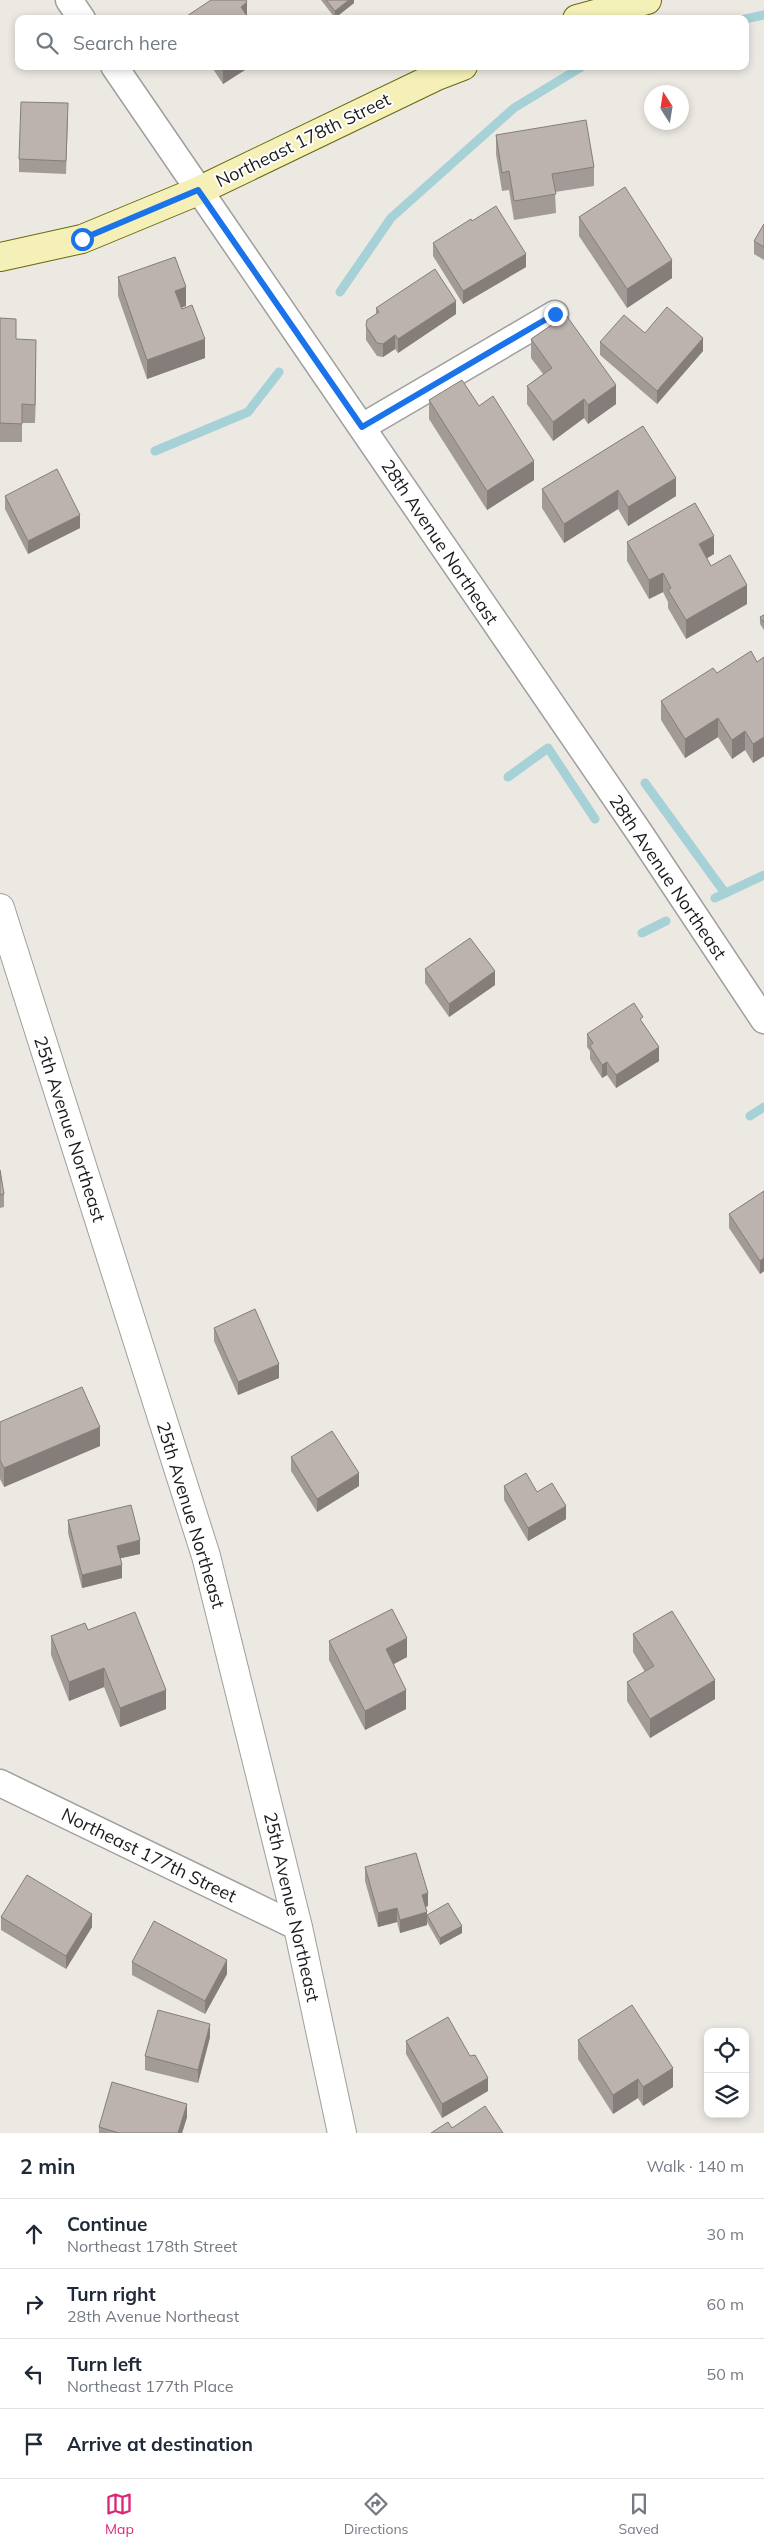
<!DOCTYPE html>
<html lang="en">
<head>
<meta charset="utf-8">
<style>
	body { margin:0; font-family:Mulish,sans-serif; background:#f6f6f7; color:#1f2937 }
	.controls { position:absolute; right:15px; bottom:15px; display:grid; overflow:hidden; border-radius:10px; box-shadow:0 2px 8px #0003 }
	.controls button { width:45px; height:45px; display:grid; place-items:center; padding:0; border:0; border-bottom:1px solid #e0e1e3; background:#fff; color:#1f2937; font:25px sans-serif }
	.compass { position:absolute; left:644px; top:85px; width:45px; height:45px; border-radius:50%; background:#fff; box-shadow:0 2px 8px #0003; rotate:348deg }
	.stop { position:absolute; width:15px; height:15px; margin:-11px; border:4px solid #1a73e8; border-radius:50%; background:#fff }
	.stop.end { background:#1a73e8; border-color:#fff; box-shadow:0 1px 5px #0008 }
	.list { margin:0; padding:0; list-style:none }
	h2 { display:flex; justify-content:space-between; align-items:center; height:65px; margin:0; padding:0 20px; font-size:21px }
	h2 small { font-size:16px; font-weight:400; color:#747a83 }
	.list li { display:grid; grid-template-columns:32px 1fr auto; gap:15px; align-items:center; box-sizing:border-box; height:70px; padding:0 20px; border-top:1px solid #e0e1e3 }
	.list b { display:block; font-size:19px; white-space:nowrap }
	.list p { margin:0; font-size:16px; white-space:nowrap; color:#747a83 }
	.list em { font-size:16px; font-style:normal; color:#747a83 }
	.icon { flex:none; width:28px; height:28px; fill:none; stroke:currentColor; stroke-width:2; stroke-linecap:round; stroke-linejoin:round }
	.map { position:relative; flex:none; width:764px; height:2133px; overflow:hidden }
	.search { position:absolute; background:#fff; box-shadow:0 2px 8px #0003; left:15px; right:15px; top:15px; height:55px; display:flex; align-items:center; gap:12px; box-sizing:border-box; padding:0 18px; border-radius:10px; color:#747a83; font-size:19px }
	.sheet { height:345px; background:#fff }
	nav { display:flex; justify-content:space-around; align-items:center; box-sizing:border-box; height:70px; border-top:1px solid #e0e1e3; background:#fff; font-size:14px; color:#747a83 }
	nav a { display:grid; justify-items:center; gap:2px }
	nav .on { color:#db2777 }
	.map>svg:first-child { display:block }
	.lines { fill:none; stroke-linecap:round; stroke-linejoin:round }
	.stream { stroke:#a5d1d7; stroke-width:9 }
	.minor-casing { stroke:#9f9f9f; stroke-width:29 }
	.tertiary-casing { stroke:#9f9f9f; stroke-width:30 }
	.secondary-casing { stroke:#68680c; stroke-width:30 }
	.minor { stroke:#fff; stroke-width:26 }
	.tertiary { stroke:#fff; stroke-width:28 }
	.secondary { stroke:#f4f0b8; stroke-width:28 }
	.wall { fill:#a29a96 }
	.shaded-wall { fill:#847d7a }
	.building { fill:#bcb3af; stroke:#847d7a }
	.route { stroke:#1a73e8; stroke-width:6 }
	.labels { text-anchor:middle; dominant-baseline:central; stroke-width:4; stroke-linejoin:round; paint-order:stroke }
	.street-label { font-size:18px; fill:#1b1b1b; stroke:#fff }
</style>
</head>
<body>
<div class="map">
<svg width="764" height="2133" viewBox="0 0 764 2133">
	<rect width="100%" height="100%" fill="#ece8e2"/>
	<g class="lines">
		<!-- stream -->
		<g class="stream">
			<polyline points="745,19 764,15"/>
			<polyline points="340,292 391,218 514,108 583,66"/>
			<polyline points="155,451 248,412 279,372"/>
			<polyline points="508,777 548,748 595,819"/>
			<polyline points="645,783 725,893"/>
			<polyline points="715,898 764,875"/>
			<polyline points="642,933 666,921"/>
			<polyline points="750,1116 764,1107"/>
		</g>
		<!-- minor casing -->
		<g class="minor-casing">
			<g id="minor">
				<polyline points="69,0 82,19"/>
				<polyline points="114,66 639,832 764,1020"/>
				<polyline points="362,427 555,314"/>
				<polyline points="0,1783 298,1927"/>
			</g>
		</g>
		<!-- tertiary casing -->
		<g class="tertiary-casing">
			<polyline id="tertiary" points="0,908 206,1556 298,1927 342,2133"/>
		</g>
		<!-- secondary casing -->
		<g class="secondary-casing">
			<g id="secondary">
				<polyline points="577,19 647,0"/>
				<polyline points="0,257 82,239 198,191 437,76 463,66"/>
			</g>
		</g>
		<!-- minor -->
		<use href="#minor" class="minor"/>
		<!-- tertiary -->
		<use href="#tertiary" class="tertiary"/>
		<!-- secondary -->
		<use href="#secondary" class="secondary"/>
	</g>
	<!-- wall -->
	<g class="wall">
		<polygon points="321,0 354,0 354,3 335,18"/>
		<polygon points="211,66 251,66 223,84"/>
		<polygon points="68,117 66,174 19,172 19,159"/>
		<polygon points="496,135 594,167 594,186 555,192 556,213 514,220 509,190 502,191 496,154"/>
		<polygon points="579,217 672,278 627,308 579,236"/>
		<polygon points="472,221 526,267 463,304 433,256 433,243"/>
		<polygon points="764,224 764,260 754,254 754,241"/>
		<polygon points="118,277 186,306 181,308 205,358 147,379 118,296"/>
		<polygon points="376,308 456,314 398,353 395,349 383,357 377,356 366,340 366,326 376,314"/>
		<polygon points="0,318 16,339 36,358 35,423 22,423 22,442 0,442"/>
		<polygon points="645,333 703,351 657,404 600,355 600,342"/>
		<polygon points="531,339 616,404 588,424 584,418 553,441 527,404 527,386 543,374 531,358"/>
		<polygon points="429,400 479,406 534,480 487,510 429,419"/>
		<polygon points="643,426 676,496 628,526 618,509 564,543 542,508 542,489"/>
		<polygon points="5,496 80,528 28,554 5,509"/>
		<polygon points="627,542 714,554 707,558 711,566 747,604 686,639 668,608 668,602 663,592 649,599 627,561"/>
		<polygon points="764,615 764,630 760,624 760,617"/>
		<polygon points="764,657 764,756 753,763 745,750 732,759 718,737 685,758 661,720 661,701 717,673 757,662"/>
		<polygon points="425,969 495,985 449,1017 425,983"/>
		<polygon points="643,1023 659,1061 616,1088 607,1075 602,1078 590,1059 590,1051 587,1047 587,1034"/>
		<polygon points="0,1170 4,1194 4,1207 0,1208"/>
		<polygon points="764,1191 764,1271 760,1274 729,1228 729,1214"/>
		<polygon points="214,1328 279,1378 238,1395 214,1341"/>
		<polygon points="0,1422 100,1446 4,1487 0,1479"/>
		<polygon points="291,1457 359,1486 317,1512 291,1471"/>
		<polygon points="504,1486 566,1519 528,1541 504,1500"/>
		<polygon points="68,1520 140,1554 121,1558 122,1578 82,1588 68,1533"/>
		<polygon points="88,1630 166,1709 120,1727 104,1687 69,1701 51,1655 51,1636"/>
		<polygon points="633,1634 715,1699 650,1738 627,1701 627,1682 645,1672 633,1652"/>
		<polygon points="329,1641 407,1657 394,1664 406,1709 365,1730 329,1660"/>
		<polygon points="365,1867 428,1906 425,1907 427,1925 400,1933 397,1922 378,1927 365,1881"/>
		<polygon points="427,1915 462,1933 440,1945 427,1922"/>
		<polygon points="1,1917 92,1927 66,1969 1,1930"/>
		<polygon points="132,1962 227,1974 205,2014 132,1975"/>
		<polygon points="210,2037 198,2083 145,2070 145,2056"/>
		<polygon points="578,2040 673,2087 643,2106 638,2098 613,2114 578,2059"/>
		<polygon points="406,2041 488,2091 442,2118 406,2054"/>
		<polygon points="187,2117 182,2133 99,2133 99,2127"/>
	</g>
	<!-- shaded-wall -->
	<g class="shaded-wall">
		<polygon points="349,0 354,0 354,3 335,18 335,11"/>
		<polygon points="247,2 247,16 243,19 241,7"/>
		<polygon points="230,66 251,66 223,84 223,71"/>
		<polygon points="526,254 526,267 463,304 463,291"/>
		<polygon points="672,260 672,278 627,308 627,289"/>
		<polygon points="186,287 186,306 175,310 175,291"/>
		<polygon points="456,301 456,314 398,353 398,339"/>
		<polygon points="395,335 395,349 383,357 383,344"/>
		<polygon points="703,338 703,351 657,404 657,391"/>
		<polygon points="205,339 205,358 147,379 147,360"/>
		<polygon points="36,340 36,358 35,423 35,405"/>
		<polygon points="616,385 616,404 588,424 588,405"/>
		<polygon points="584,399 584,418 553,441 553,422"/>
		<polygon points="534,461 534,480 487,510 487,491"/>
		<polygon points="676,478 676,496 628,526 628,507"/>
		<polygon points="618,490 618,509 564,543 564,524"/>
		<polygon points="80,515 80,528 28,554 28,541"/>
		<polygon points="714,536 714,554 699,563 699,544"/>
		<polygon points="663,573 663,592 649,599 649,580"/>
		<polygon points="747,585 747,604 686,639 686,620"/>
		<polygon points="718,718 718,737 685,758 685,739"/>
		<polygon points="745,731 745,750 732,759 732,740"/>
		<polygon points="764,737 764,756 753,763 753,744"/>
		<polygon points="495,971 495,985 449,1017 449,1004"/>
		<polygon points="659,1047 659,1061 616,1088 616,1075"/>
		<polygon points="607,1062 607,1075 602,1078 602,1065"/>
		<polygon points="764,1258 764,1271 760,1274 760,1261"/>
		<polygon points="279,1364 279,1378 238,1395 238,1382"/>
		<polygon points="100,1427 100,1446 4,1487 4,1468"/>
		<polygon points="359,1473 359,1486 317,1512 317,1499"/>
		<polygon points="566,1506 566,1519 528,1541 528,1528"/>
		<polygon points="140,1540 140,1554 117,1559 117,1546"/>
		<polygon points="122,1565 122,1578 82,1588 82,1575"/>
		<polygon points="407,1638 407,1657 386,1668 386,1649"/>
		<polygon points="104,1668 104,1687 69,1701 69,1682"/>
		<polygon points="715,1680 715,1699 650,1738 650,1719"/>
		<polygon points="166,1690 166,1709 120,1727 120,1708"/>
		<polygon points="406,1690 406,1709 365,1730 365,1711"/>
		<polygon points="428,1893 428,1906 422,1908 422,1895"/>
		<polygon points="397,1908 397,1922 378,1927 378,1913"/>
		<polygon points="427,1912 427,1925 400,1933 400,1920"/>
		<polygon points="92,1914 92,1927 66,1969 66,1956"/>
		<polygon points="462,1926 462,1933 440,1945 440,1938"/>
		<polygon points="227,1960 227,1974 205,2014 205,2001"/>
		<polygon points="210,2024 210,2037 198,2083 198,2070"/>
		<polygon points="673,2068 673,2087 643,2106 643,2087"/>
		<polygon points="488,2078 488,2091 442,2118 442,2104"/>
		<polygon points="638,2079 638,2098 613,2114 613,2095"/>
		<polygon points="187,2104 187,2117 182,2133 178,2133"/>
	</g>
	<!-- building -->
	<g class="building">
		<polygon points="211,0 246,0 247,2 241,7 249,19 189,19 187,16"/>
		<polygon points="326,0 349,0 335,11"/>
		<polygon points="220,66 230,66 223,71"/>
		<polygon points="21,102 68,103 66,161 19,159"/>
		<polygon points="586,120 594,167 552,174 556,194 514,201 509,171 502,173 496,135"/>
		<polygon points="625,187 672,260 627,289 579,217"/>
		<polygon points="496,206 526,254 463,291 433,243 471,219 472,221"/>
		<polygon points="764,224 764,247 754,241"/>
		<polygon points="175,257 186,287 175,291 182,309 192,305 205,339 147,360 118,277"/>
		<polygon points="435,269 456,301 398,339 395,335 383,344 377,343 366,326 367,320 379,312 376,308"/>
		<polygon points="667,307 703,338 657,391 600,342 624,315 645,333"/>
		<polygon points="566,315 616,385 588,405 584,399 553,422 527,386 552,368 531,339"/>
		<polygon points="0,318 16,319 16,339 36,340 35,405 22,404 22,424 0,423"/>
		<polygon points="462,380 479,406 493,396 534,461 487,491 429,400"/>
		<polygon points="643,426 676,478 628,507 618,490 564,524 542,489"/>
		<polygon points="57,469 80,515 28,541 5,496"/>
		<polygon points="695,503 714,536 699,544 711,566 730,555 747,585 686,620 668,590 671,588 663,573 649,580 627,542"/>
		<polygon points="764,615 764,623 760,617"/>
		<polygon points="751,651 757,662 764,657 764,737 753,744 745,731 732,740 718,718 685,739 661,701 713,668 717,673"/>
		<polygon points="470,938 495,971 449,1004 425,969"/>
		<polygon points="634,1003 643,1017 640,1019 659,1047 616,1075 607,1062 602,1065 590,1046 593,1043 587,1034"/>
		<polygon points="0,1170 4,1194 0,1195"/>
		<polygon points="764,1191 764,1258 760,1261 729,1214"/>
		<polygon points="255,1309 279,1364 238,1382 214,1328"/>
		<polygon points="82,1387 100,1427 4,1468 0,1460 0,1422"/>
		<polygon points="332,1431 359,1473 317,1499 291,1457"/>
		<polygon points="526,1473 537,1492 552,1483 566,1506 528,1528 504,1486"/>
		<polygon points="131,1505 140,1540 117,1546 122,1565 82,1575 68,1520"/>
		<polygon points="392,1609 407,1638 386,1649 406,1690 365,1711 329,1641"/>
		<polygon points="672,1611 715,1680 650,1719 627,1682 654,1666 633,1634"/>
		<polygon points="135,1612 166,1690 120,1708 104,1668 69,1682 51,1636 85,1623 88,1630"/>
		<polygon points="416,1853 428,1893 422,1895 427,1912 400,1920 397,1908 378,1913 365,1867"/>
		<polygon points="27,1875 92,1914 66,1956 1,1917"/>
		<polygon points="448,1903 462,1926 440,1938 427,1915"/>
		<polygon points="154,1921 227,1960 205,2001 132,1962"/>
		<polygon points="632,2005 673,2068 643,2087 638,2079 613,2095 578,2040"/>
		<polygon points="158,2010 210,2024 198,2070 145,2056"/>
		<polygon points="448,2017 470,2056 475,2055 488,2078 442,2104 406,2041"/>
		<polygon points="112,2082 187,2104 178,2133 119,2133 99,2127"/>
		<polygon points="485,2106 503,2133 431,2133 448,2122 452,2128"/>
	</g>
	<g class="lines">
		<!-- route -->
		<polyline class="route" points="82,239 198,190 362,427 555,314"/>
	</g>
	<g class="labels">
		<!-- street labels -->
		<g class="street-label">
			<text transform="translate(303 140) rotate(-26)">Northeast 178th Street</text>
			<text transform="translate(440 542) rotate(56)">28th Avenue Northeast</text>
			<text transform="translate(668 877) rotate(56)">28th Avenue Northeast</text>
			<text transform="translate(70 1129) rotate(72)">25th Avenue Northeast</text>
			<text transform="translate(191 1515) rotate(73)">25th Avenue Northeast</text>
			<text transform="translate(149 1855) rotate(26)">Northeast 177th Street</text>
			<text transform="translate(292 1907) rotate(77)">25th Avenue Northeast</text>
		</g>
	</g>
</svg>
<div class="controls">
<button><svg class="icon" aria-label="locate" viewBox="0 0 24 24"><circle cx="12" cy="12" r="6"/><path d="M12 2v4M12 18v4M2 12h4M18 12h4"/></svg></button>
<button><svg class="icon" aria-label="layers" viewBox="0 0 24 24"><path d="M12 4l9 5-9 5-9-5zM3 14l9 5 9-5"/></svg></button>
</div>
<svg class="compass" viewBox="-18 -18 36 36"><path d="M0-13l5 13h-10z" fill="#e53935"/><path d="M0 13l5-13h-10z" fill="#747a83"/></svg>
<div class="stop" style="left:82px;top:239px"></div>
<div class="stop end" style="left:555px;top:314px"></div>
<div class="search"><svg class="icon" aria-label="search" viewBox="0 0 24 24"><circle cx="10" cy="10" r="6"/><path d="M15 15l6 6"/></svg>Search here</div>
</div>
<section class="sheet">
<h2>2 min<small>Walk · 140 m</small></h2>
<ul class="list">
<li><svg class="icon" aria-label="ahead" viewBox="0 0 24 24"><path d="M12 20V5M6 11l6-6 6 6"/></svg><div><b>Continue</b><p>Northeast 178th Street</p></div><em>30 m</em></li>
<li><svg class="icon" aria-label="right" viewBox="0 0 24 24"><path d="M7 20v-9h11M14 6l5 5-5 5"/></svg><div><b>Turn right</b><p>28th Avenue Northeast</p></div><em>60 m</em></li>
<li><svg class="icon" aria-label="left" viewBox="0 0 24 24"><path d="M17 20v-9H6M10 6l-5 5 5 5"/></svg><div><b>Turn left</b><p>Northeast 177th Place</p></div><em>50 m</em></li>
<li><svg class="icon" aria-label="arrive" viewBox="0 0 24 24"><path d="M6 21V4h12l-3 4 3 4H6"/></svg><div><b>Arrive at destination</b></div></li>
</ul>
</section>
<nav>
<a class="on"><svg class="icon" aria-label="map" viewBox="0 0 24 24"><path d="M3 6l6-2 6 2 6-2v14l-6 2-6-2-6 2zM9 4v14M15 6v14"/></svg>Map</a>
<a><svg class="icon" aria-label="directions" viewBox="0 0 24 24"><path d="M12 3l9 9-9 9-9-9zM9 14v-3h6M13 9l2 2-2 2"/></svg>Directions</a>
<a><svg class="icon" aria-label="saved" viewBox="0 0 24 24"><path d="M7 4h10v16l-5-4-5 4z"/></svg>Saved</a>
</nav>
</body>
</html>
